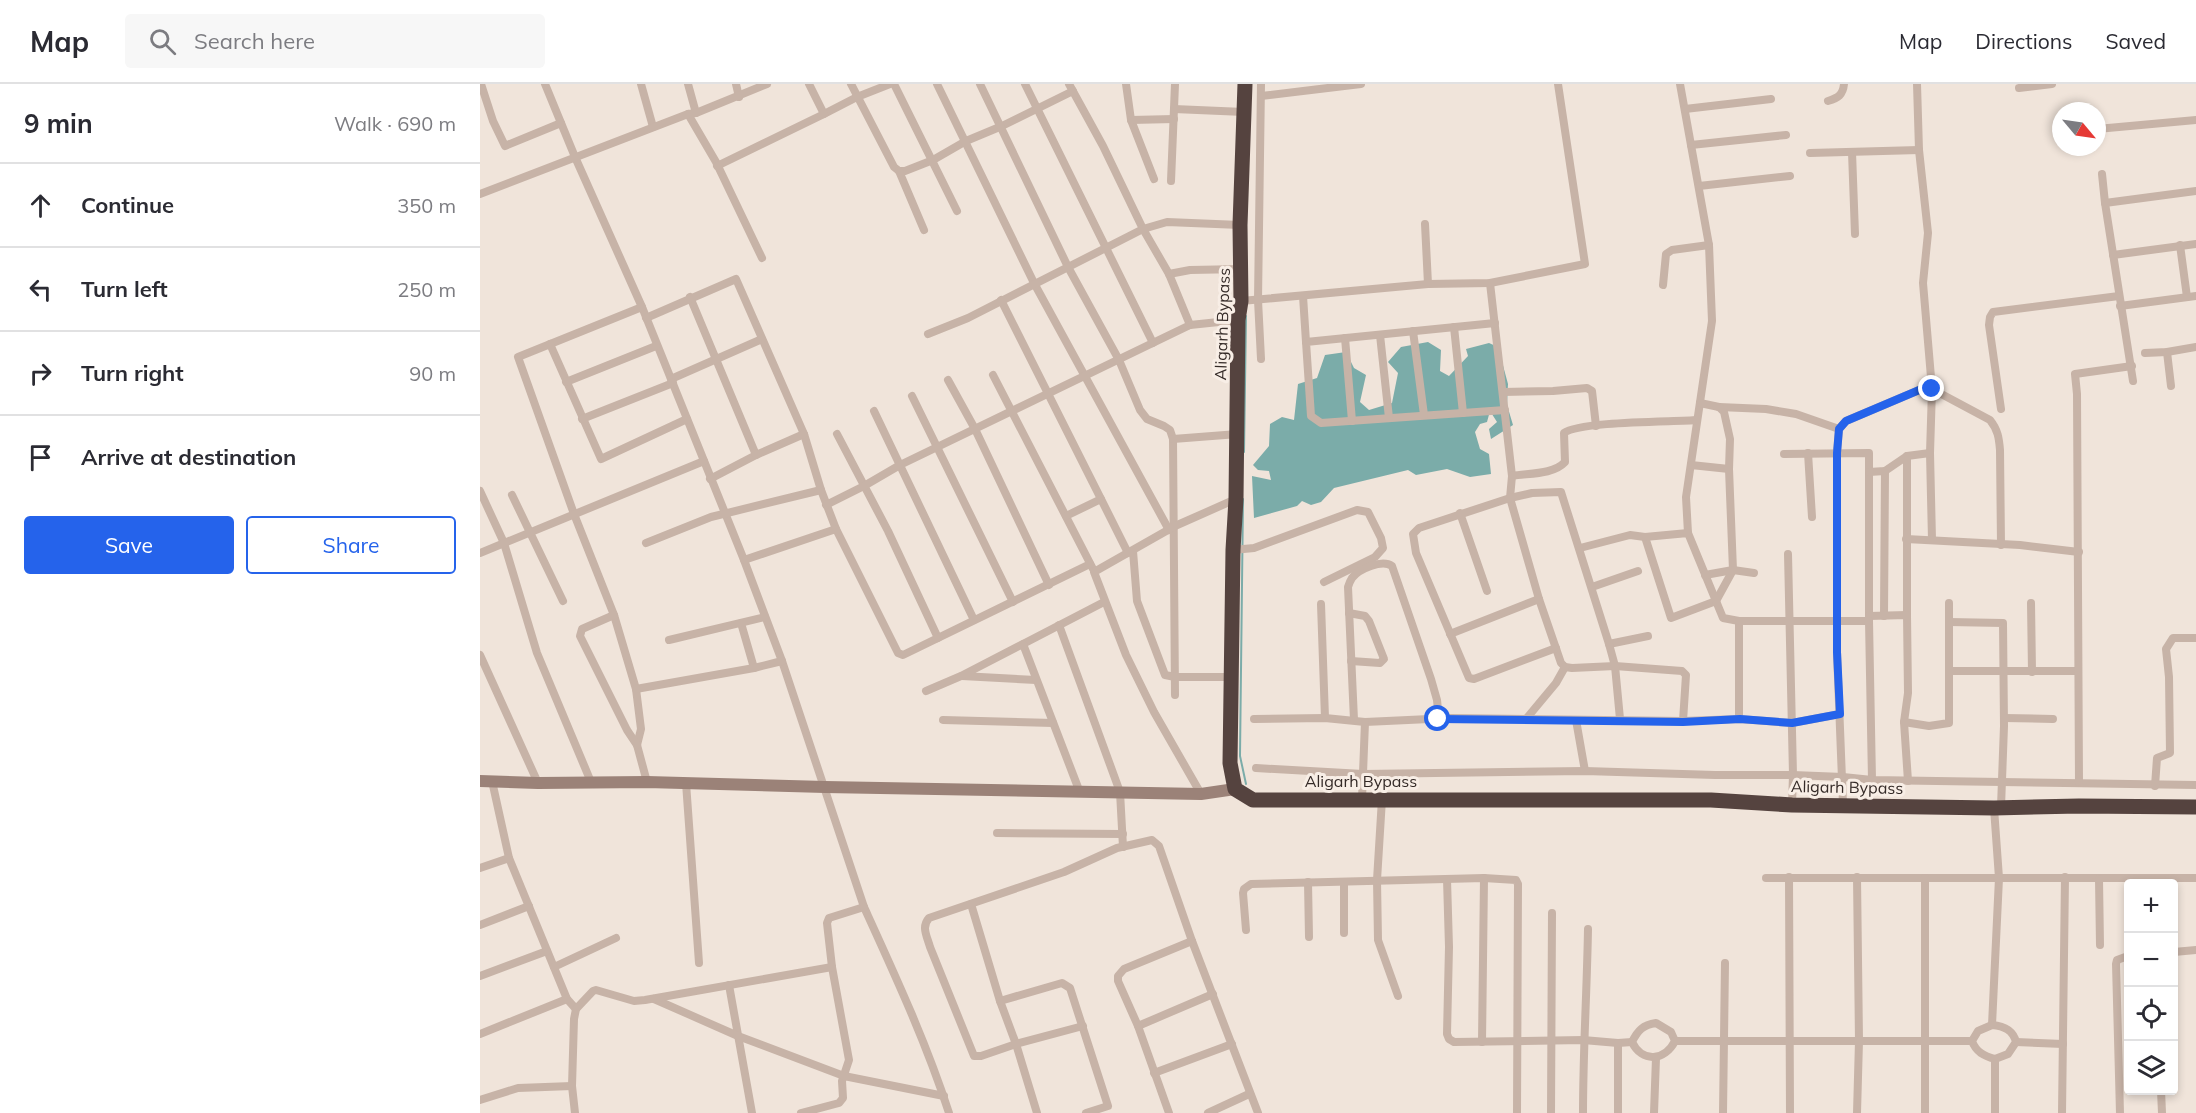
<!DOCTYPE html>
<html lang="en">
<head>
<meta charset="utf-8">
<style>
	body { margin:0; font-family:Mulish,sans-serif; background:#f7f7f7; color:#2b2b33 }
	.controls { position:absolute; right:18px; bottom:18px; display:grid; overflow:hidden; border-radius:6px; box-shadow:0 3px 9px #0003 }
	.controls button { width:54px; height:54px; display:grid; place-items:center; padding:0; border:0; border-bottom:2px solid #e1e1e2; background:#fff; color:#2b2b33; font:30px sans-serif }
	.compass { position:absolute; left:1572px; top:18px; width:54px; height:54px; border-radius:50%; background:#fff; box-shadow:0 3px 9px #0003; rotate:119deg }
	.stop { position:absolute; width:18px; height:18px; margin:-14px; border:4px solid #2563eb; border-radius:50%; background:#fff }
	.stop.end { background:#2563eb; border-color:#fff; box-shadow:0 2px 6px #0008 }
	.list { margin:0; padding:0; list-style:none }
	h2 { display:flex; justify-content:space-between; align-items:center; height:78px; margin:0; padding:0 24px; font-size:26px }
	h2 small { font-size:20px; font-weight:400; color:#7c7c81 }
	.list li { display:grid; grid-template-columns:39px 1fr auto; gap:18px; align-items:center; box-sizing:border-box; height:84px; padding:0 24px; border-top:2px solid #e1e1e2 }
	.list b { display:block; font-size:22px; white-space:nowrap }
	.list em { font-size:20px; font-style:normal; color:#7c7c81 }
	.actions { display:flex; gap:12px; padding:18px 24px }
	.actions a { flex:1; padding:14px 0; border:2px solid #2563eb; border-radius:6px; text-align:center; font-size:21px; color:#2563eb }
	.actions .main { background:#2563eb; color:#fff }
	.icon { flex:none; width:33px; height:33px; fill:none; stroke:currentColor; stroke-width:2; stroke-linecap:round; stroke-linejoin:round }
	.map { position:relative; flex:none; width:1716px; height:1029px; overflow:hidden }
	header { display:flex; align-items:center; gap:36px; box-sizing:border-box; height:84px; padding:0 30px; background:#fff; border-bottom:2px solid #e1e1e2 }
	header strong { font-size:28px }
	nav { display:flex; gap:33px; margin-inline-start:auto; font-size:21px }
	.search { width:420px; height:54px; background:#f7f7f7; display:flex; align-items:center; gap:15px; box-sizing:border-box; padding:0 21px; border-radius:6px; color:#7c7c81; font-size:22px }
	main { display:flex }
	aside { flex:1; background:#fff }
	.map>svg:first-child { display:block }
	.water { fill:#7baca9 }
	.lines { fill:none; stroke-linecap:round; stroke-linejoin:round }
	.stream { stroke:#7baca9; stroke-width:2 }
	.street { stroke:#c7b3a7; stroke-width:8 }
	.secondary { stroke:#9b8278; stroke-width:12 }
	.highway { stroke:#55433f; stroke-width:15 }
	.route { stroke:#2563eb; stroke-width:8 }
	.labels { text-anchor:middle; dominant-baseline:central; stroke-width:6; stroke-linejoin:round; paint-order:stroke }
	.street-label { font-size:16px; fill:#342a27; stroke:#f8eee6 }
</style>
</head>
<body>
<header>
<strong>Map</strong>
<div class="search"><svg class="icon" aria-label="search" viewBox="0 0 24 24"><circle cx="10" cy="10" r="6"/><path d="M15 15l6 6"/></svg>Search here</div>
<nav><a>Map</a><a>Directions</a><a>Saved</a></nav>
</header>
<main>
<aside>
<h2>9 min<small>Walk · 690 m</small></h2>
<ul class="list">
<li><svg class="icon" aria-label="ahead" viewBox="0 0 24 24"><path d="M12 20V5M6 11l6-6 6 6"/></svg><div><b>Continue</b></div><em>350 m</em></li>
<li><svg class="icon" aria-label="left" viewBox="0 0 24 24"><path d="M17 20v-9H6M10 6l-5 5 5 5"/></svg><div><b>Turn left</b></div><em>250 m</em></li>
<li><svg class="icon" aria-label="right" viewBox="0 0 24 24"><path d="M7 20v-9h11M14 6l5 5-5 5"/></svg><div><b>Turn right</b></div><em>90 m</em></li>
<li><svg class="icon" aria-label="arrive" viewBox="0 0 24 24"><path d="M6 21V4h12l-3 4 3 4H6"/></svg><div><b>Arrive at destination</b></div></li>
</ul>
<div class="actions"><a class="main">Save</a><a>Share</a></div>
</aside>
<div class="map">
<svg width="1716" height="1029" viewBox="0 0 1716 1029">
	<rect width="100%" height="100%" fill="#f0e4da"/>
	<!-- water -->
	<polygon class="water" points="948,258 961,266 960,287 969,292 988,272 986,265 1009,259 1018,263 1028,300 1027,321 1033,341 1011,355 1009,345 1017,338 1010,327 1007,338 1000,340 995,348 1000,365 1009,370 1011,390 990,393 967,385 936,391 928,386 854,404 841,418 831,421 822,417 817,422 774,434 772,392 791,396 789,387 778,386 773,381 789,362 790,340 802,333 814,336 818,300 837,294 845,271 866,268 874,284 886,291 880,318 889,326 912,319 918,289 908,278 921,263"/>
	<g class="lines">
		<!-- stream -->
		<g class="stream">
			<polyline points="764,368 766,232"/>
			<polyline points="763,415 760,672 766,700"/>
		</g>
		<!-- street -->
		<g class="street">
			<polyline points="1,0 13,37 25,62 81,39"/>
			<polyline points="65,0 95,73 162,223 264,476 302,577 384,823 349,834 347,839 352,883 369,976 362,997 363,1014 359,1019 321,1029"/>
			<polyline points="161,0 173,43"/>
			<polyline points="208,0 216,29"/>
			<polyline points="256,0 259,13"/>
			<polyline points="371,0 414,83 419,87 425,87 453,76 486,57 522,42 593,7"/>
			<polyline points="414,0 477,127"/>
			<polyline points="457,0 554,199 689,446"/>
			<polyline points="500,0 588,183 639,276 660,326 667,335 684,342 690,346 693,355 695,611"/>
			<polyline points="545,0 673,259"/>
			<polyline points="589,0 623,62 663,145 689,190 710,241"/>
			<polyline points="646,0 651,36 674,95"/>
			<polyline points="1200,0 1229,161 1232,237 1206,413 1208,449"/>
			<polyline points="1437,0 1439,66 1448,149 1443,199 1452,305 1450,369 1452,456"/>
			<polyline points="1539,4 1572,0"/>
			<polyline points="781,12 881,0"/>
			<path d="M1348,17c10,-3 15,-6 16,-17"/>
			<polyline points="694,25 764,28"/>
			<polyline points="1205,25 1291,15"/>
			<polyline points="208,30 236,78 282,174"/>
			<polyline points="344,30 377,13 410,0"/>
			<polyline points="651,36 694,35"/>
			<polyline points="1617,45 1716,36"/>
			<polyline points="1211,61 1306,51"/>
			<polyline points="1372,68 1375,150"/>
			<polyline points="1330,69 1439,66"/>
			<polyline points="237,82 344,30 329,0"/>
			<polyline points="419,87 444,146"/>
			<polyline points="1622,90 1625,119"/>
			<polyline points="691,97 695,0"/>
			<polyline points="1219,102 1310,92"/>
			<polyline points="0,110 208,30 216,29 287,0"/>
			<polyline points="945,140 948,200"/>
			<polyline points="1700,161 1707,213"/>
			<polyline points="1633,171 1716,160"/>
			<polyline points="689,190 710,186 762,185"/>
			<polyline points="1010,199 1032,392 1030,414 1059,515 1081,579 1085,583 1092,584 1135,582 1202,587 1206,591 1203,637"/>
			<polyline points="1183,201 1186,170 1192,166 1229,161"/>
			<polyline points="823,212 826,258"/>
			<polyline points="210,213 276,371 230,395"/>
			<polyline points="521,216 621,415"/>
			<polyline points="761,217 948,200 1010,199 1105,180 1078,0"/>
			<polyline points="1640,222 1716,212"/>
			<polyline points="162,223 38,273 94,430 134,531 156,605 161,645 157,661 167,698"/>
			<polyline points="166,234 256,195 324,350 341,406 356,445"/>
			<polyline points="1015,239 826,258 831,332 841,339 1025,326"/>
			<polyline points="974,243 983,329"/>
			<polyline points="933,247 944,331"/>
			<polyline points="448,250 488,234 663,145 687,138 760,141"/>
			<polyline points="900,251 909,334"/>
			<polyline points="865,254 872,337"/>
			<polyline points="70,260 121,375 207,335"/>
			<polyline points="1687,268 1691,302"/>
			<polyline points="1665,269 1687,268 1716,263"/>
			<polyline points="781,275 778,216 781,0"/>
			<polyline points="513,291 613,485"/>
			<polyline points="191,295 282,255"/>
			<polyline points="468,296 495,345 569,501"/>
			<polyline points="1653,297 1625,119 1716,107"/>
			<polyline points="86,298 176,262"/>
			<path d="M1452,305l58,31c8,10 9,18 10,30l1,95"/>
			<polyline points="1023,308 1073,307 1107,304 1112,307 1116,342"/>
			<polyline points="432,312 533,518"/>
			<polyline points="1239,323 1286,325 1316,330 1359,345"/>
			<polyline points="1521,325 1509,241 1510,233 1513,228 1639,212"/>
			<polyline points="394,327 494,536"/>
			<polyline points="102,335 193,299"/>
			<polyline points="357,350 408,447 458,554"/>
			<polyline points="693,355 758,350"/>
			<polyline points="1328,369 1332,433"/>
			<polyline points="1304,370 1389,369 1389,537 1392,696"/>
			<polyline points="276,371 324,350"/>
			<polyline points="1211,381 1249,385"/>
			<polyline points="1389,388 1405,387 1427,372 1450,369"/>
			<path d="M1032,392c16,-3 41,-1 53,-14l-1,-29c16,-12 108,-11 133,-13"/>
			<polyline points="0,407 24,459 57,569 111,698"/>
			<polyline points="32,411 83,517"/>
			<polyline points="346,421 384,402 420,381 710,241 758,236"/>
			<polyline points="980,429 1007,507"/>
			<polyline points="586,432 621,415 648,469"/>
			<polyline points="1165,453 1191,534 1236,517 1253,486 1249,385 1250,355 1244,328 1239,323 1220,319"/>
			<polyline points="1426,455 1540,461 1599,468"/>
			<polyline points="166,459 231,433 341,406"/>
			<polyline points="1100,464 1150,451 1165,453 1208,449 1243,534 1259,537 1259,635"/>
			<polyline points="753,466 774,464 877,426 888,428 901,454 903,464 895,473 844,498"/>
			<polyline points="653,467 657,517 685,591 695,593 751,593"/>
			<polyline points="0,469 224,377"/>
			<polyline points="1308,470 1313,691 1312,721"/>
			<polyline points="264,476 356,445 418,569 423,571 610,480"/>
			<polyline points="1225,491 1253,486 1274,489"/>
			<polyline points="1112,503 1158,487"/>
			<polyline points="1551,519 1552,588"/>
			<polyline points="841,520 845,634"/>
			<polyline points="869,529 885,532 889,537 904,575 900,579 871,577"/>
			<polyline points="134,531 102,545 100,552 147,646 157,661"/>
			<polyline points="1427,531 1427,372"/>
			<polyline points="1389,532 1427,531 1428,609 1424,638 1428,697"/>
			<polyline points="1404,532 1405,387"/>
			<polyline points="1259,537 1389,537"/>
			<polyline points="1469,538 1523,539 1524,642 1521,723"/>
			<polyline points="261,539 274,584"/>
			<polyline points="579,541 640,708 643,763"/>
			<polyline points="970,550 1059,515"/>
			<polyline points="189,556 285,533"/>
			<polyline points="543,560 624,518"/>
			<polyline points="1129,560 1168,552"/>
			<polyline points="1076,564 994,595 989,594 936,469 933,450 939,444 1030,414 1052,409 1081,408 1129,560 1135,582 1140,635"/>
			<polyline points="0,571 58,699"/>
			<polyline points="1470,587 1598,587"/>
			<polyline points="482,592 556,596"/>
			<polyline points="156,605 274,584 302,577"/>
			<polyline points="446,607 481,592 543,560 599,706"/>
			<polyline points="1524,634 1573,635"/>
			<polyline points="774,635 845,634 885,638 971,634 1203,637 1259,635 1312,639 1360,630"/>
			<polyline points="1046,635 1076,599 1085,583"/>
			<polyline points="463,636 573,639"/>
			<path d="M874,636l-6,-133c1,-3 2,-6 4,-9 7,-9 30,-19 40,-12l39,113 6,21 2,19"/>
			<polyline points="1096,636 1105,687"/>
			<polyline points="1424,638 1449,642 1469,639 1469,519"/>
			<polyline points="776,684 883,690 1105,687 1235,691 1313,691 1363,693 1392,696 1716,701"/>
			<polyline points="12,697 29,774 87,915 96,925"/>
			<polyline points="1599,698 1597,310 1595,290 1652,282"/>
			<polyline points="206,699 219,879"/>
			<polyline points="1675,702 1677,674 1690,669 1689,593 1686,565 1693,554 1716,554"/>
			<polyline points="721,710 674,628 646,571 614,488 695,442 756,415"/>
			<polyline points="882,715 885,638"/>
			<polyline points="902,715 897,796 898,856 918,912"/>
			<polyline points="1363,721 1357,568 1357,369 1359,345 1366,337 1451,301"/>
			<polyline points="517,749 643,750"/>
			<polyline points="0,784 29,774"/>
			<polyline points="1309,793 1310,1029"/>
			<polyline points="1377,793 1379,957 1377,1029"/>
			<polyline points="1286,794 1716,794"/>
			<polyline points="1445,794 1445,1029"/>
			<polyline points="967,795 969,863 967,950 969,955 974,958 1103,956 1138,959 1152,958"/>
			<polyline points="1619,795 1620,861"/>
			<polyline points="828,798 829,853"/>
			<polyline points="864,798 864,849"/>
			<polyline points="491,820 520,917 536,960 557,1029"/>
			<path d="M384,823c31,68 62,135 85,206"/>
			<polyline points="0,841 49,822"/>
			<polyline points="766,846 763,809 764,805 771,800 1004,794 1036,796 1038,800 1037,1029"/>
			<polyline points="1694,868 1716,866"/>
			<polyline points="74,883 136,854"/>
			<polyline points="0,892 67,867"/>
			<polyline points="249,901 272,1029"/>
			<polyline points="174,915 258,952 364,992 464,1012"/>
			<polyline points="520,917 582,899 590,904 628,1022 606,1029"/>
			<path d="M1176,939l15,9 4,9c-10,20 -33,22 -43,1 6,-12 11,-17 24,-19z"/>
			<polyline points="1512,941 1519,794 1514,724"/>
			<path d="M1512,941c12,1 21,5 24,17l-8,12 -13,5c-11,-3 -19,-7 -23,-18l6,-10z"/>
			<path d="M603,942l-67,18 -35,12h-7l-44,-109c-3,-11 -9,-20 -1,-29l135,-46 53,-24 35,-8 7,6 33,95 66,172"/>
			<polyline points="658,942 733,910"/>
			<polyline points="0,950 87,915"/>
			<polyline points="1195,957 1492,957"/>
			<polyline points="1002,958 1004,794"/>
			<polyline points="1536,958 1583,960"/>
			<polyline points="674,989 752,960"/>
			<polyline points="1681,1006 1682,1029"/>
			<polyline points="0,1016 38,1004 92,1002"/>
			<polyline points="95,1029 92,1002 94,935 96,925 113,907 116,906 154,917 165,916 352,883"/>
			<polyline points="689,1029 658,942 638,897 638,892 644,885 712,857"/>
			<polyline points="728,1029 769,1010"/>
			<polyline points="1071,1029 1072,829"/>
			<path d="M1103,1029c0,-62 4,-123 5,-184"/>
			<polyline points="1138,1029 1138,959"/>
			<polyline points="1174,1029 1176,974"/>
			<polyline points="1243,1029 1245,879"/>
			<polyline points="1515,1029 1515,975"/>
			<polyline points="1582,1029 1585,793"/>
			<polyline points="1640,1029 1636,880 1637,876 1648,872"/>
		</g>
		<!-- secondary -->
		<polyline class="secondary" points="0,697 58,699 167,698 345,703 721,710 755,705"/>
		<!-- highway -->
		<polyline class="highway" points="765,0 760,141 761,217 758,236 756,415 753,466 750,679 755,705 773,716 1231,716 1312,721 1514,724 1599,722 1716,723"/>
	</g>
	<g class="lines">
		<!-- route -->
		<polyline class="route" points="958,635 1203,638 1260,635 1312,639 1360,630 1357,568 1357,369 1359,345 1366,337 1451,301 1452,305"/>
	</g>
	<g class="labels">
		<!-- street labels -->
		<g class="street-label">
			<text transform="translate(742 240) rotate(-88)">Aligarh Bypass</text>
			<text x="881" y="697">Aligarh Bypass</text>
			<text transform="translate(1367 703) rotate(1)">Aligarh Bypass</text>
		</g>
	</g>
</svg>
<div class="controls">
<button>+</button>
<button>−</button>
<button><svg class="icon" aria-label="locate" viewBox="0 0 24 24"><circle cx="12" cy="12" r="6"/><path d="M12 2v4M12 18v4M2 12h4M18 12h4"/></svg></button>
<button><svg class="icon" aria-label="layers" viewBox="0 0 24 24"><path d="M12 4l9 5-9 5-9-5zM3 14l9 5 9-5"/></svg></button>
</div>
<svg class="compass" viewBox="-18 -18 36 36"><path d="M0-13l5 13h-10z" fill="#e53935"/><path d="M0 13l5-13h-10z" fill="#7c7c81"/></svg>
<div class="stop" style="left:958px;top:635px"></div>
<div class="stop end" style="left:1452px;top:305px"></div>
</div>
</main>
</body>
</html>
